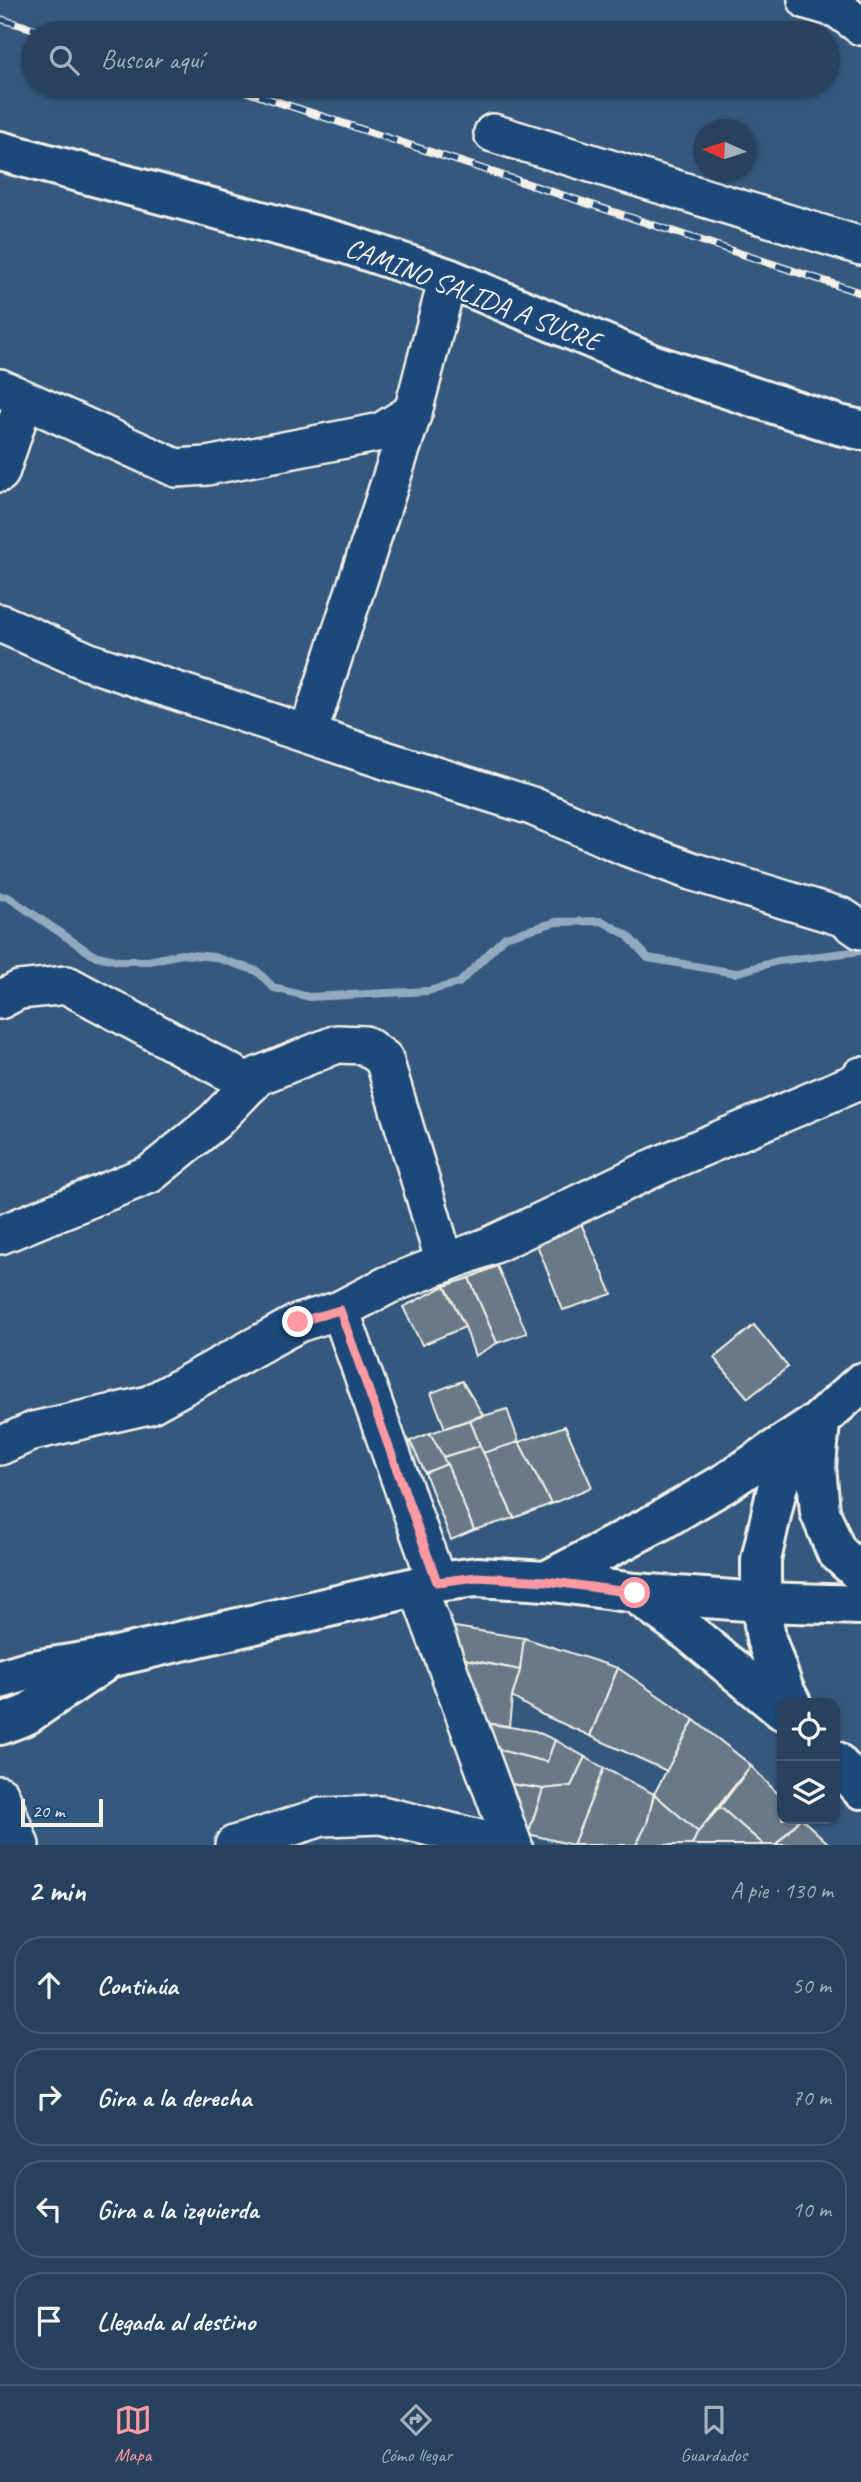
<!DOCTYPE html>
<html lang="es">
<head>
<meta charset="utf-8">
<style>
	body { margin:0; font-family:Caveat,sans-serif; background:#304964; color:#f1f3f6 }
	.controls { position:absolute; right:21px; bottom:21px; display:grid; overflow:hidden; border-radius:14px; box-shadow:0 2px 5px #0004 }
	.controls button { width:63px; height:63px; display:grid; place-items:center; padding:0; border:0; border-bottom:2px solid #445b73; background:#28425e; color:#f1f3f6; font:35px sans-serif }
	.compass { position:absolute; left:693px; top:119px; width:63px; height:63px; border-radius:50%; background:#28425e; box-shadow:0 2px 5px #0004; rotate:273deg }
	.scale { position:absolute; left:21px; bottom:18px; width:82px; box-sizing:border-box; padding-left:7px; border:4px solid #f4f1e8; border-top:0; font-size:19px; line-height:24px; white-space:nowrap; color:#f4f1e8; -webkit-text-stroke:5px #1f4a7a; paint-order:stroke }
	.stop { position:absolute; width:21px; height:21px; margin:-16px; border:5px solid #ff9aa2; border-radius:50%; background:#fff }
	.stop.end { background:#ff9aa2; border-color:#fff; box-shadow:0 2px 7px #0008 }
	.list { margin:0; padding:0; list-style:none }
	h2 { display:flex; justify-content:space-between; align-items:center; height:91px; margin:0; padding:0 28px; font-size:30px }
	h2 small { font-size:23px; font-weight:400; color:#a5b0bc }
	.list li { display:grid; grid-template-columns:46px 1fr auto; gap:21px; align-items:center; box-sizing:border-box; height:98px; margin:0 14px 14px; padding:0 14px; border:2px solid #445b73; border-radius:28px }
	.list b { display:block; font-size:26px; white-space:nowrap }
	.list em { font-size:23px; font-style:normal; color:#a5b0bc }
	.icon { flex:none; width:38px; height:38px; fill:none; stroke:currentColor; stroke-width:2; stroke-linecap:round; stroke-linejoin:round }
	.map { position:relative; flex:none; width:861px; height:1845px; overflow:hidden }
	.search { position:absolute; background:#28425e; box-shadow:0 2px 5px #0004; left:21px; right:21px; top:21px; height:77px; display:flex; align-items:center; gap:18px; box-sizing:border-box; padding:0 24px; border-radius:38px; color:#a5b0bc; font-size:26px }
	.sheet { height:539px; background:#28425e }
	nav { display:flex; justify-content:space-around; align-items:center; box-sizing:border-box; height:98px; border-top:2px solid #445b73; background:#28425e; font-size:19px; color:#a5b0bc }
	nav a { display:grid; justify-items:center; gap:4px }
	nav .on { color:#ff9aa2 }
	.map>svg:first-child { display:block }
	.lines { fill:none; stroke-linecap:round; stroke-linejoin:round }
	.stream { stroke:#92aac0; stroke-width:8 }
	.building { fill:#677988; stroke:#f4f1e8; stroke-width:2 }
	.minor-casing { stroke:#f4f1e8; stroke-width:42 }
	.major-casing { stroke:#f4f1e8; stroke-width:44 }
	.minor { stroke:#1f4a7a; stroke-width:37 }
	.major { stroke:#1f4a7a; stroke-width:38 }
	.rail-casing { stroke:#f4f1e8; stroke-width:8 }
	.rail { stroke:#1f4a7a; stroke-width:5; stroke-dasharray:16; stroke-linecap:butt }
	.route { stroke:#ff9aa2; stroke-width:9 }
	.labels { text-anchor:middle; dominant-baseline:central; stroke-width:5; stroke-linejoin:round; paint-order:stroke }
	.street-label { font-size:28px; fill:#f4f1e8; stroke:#1f4a7a }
</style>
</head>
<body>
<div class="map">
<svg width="861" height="1845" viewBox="0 0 861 1845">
	<rect width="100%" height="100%" fill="#35587e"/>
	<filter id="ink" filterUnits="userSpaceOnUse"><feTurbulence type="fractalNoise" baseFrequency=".0143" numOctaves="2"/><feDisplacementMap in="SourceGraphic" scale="14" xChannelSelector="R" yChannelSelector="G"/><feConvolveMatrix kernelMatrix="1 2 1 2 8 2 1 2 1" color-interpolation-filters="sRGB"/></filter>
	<g filter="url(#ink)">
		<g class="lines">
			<!-- stream -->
			<polyline class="stream" points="0,896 8,897 93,955 119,961 149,961 181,954 214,957 257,971 274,988 309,997 428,991 459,983 505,937 556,922 602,921 627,935 648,958 735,973 778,961 861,951"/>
		</g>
		<!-- building -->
		<g class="building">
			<polygon points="579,1219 612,1294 563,1310 535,1240"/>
			<polygon points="497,1266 527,1333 497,1343 469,1278"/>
			<polygon points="469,1278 497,1343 475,1356 465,1327 445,1286"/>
			<polygon points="445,1286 465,1327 422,1345 403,1307"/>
			<polygon points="754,1325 788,1367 748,1398 714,1358"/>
			<polygon points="462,1381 483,1415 445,1428 431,1393"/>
			<polygon points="507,1409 519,1442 483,1453 470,1420"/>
			<polygon points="470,1420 480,1446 443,1457 430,1433"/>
			<polygon points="565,1426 592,1487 551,1504 519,1442"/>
			<polygon points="430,1433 447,1464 425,1473 410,1441"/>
			<polygon points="519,1442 551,1504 514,1518 483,1453"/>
			<polygon points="480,1446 514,1518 474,1530 443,1457"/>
			<polygon points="447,1464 474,1530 451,1540 425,1473"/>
			<polygon points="442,1625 524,1638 520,1670 454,1657"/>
			<polygon points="524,1638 618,1668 590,1736 541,1714 512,1697 520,1670"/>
			<polygon points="454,1657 520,1670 512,1697 509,1726 477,1722"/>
			<polygon points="618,1668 694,1720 667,1771 590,1736"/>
			<polygon points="694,1720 751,1765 698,1832 654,1794"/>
			<polygon points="477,1722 535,1731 555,1740 547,1762 491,1748"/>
			<polygon points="555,1740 585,1757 571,1786 543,1789 504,1783 491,1748 547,1762"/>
			<polygon points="585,1757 604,1768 573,1845 528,1834 543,1789 571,1786"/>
			<polygon points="751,1766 782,1798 782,1819 800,1819 776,1845 764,1845 720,1807"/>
			<polygon points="604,1768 654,1794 647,1824 636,1845 573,1845"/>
			<polygon points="504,1783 543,1789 528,1834"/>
			<polygon points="654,1794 698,1832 692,1845 636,1845 647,1824"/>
			<polygon points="720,1807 764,1845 692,1845 698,1832"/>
			<polygon points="800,1819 802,1819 830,1845 776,1845"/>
		</g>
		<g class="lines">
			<!-- minor casing -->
			<g class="minor-casing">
				<g id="minor">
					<polyline points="807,0 838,9 861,26"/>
					<polyline points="493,133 861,246"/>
					<polyline points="0,388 176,468 207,466 381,432 413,412"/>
					<polyline points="0,473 24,400"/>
					<polyline points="0,623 89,662 388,761 532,806 627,847 691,871 842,917 861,930"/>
					<polyline points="308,734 413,412 448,278"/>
					<polyline points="0,1000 19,990 67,985 251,1084"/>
					<polyline points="0,1235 150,1174 215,1121 258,1076 337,1044 365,1045 384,1059 445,1263"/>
					<polyline points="340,1310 437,1582"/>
					<polyline points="0,1446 33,1431 149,1405 298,1323 340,1310 388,1285 492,1245 660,1165 859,1081 861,1076"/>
					<polyline points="418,1588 513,1845"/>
					<polyline points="0,1795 20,1845"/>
					<polyline points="234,1845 322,1817 381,1815 504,1845"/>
				</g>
			</g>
			<!-- major casing -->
			<g class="major-casing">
				<g id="major">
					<polyline points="0,151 343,243 448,278 652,364 839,425 861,430"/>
					<polyline points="820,1423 816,1466 820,1512 836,1551 861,1574"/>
					<polyline points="546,1581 660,1521 725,1483 809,1427"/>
					<polyline points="635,1593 690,1633 782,1710"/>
					<polyline points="0,1679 27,1671 108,1658 437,1582 477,1577 546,1581 635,1593 761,1602 861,1605"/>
					<polyline points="791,1703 784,1690 766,1639 761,1602 761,1560 778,1484 820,1420 861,1383"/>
					<polyline points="0,1725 26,1715 101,1664"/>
					<polyline points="835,1761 861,1789"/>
				</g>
			</g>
			<!-- minor -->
			<use href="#minor" class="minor"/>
			<!-- major -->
			<use href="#major" class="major"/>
			<!-- rail casing -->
			<g class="rail-casing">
				<g id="rail">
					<polyline points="0,19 49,33"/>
					<polyline points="229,86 861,293"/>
				</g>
			</g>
			<!-- rail -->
			<use href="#rail" class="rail"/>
		</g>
	</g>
	<g class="lines" filter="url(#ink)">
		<!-- route -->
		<polyline class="route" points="298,1322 340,1310 437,1582 477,1577 546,1581 635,1593"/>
	</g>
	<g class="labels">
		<!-- street labels -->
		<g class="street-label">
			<text transform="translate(473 294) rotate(21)">CAMINO SALIDA A SUCRE</text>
		</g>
	</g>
</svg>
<div class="controls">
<button><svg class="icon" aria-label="locate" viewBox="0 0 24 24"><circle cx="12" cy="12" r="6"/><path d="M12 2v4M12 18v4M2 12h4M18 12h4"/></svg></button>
<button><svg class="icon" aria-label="layers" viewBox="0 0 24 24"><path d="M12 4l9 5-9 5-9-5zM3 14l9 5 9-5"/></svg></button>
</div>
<svg class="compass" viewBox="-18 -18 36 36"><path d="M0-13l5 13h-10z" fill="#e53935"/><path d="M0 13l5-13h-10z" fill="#a5b0bc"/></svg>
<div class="scale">20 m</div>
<div class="stop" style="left:635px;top:1593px"></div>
<div class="stop end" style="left:298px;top:1322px"></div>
<div class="search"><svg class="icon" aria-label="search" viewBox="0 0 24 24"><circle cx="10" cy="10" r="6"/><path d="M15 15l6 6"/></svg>Buscar aquí</div>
</div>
<section class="sheet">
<h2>2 min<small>A pie · 130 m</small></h2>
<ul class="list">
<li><svg class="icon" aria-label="ahead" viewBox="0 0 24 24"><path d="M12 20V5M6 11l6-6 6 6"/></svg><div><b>Continúa</b></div><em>50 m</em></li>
<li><svg class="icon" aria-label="right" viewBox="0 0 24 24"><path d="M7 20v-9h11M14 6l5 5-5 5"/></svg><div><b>Gira a la derecha</b></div><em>70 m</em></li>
<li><svg class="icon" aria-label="left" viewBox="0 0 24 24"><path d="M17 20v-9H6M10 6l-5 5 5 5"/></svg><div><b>Gira a la izquierda</b></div><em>10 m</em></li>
<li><svg class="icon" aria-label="arrive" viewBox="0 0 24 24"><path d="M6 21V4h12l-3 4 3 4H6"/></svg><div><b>Llegada al destino</b></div></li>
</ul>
</section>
<nav>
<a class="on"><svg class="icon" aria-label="map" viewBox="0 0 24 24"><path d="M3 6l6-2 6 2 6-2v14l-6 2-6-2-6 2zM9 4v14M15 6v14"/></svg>Mapa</a>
<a><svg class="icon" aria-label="directions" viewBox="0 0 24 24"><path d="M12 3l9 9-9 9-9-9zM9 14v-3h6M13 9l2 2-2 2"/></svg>Cómo llegar</a>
<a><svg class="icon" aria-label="saved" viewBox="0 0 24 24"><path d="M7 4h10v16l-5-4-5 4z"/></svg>Guardados</a>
</nav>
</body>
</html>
